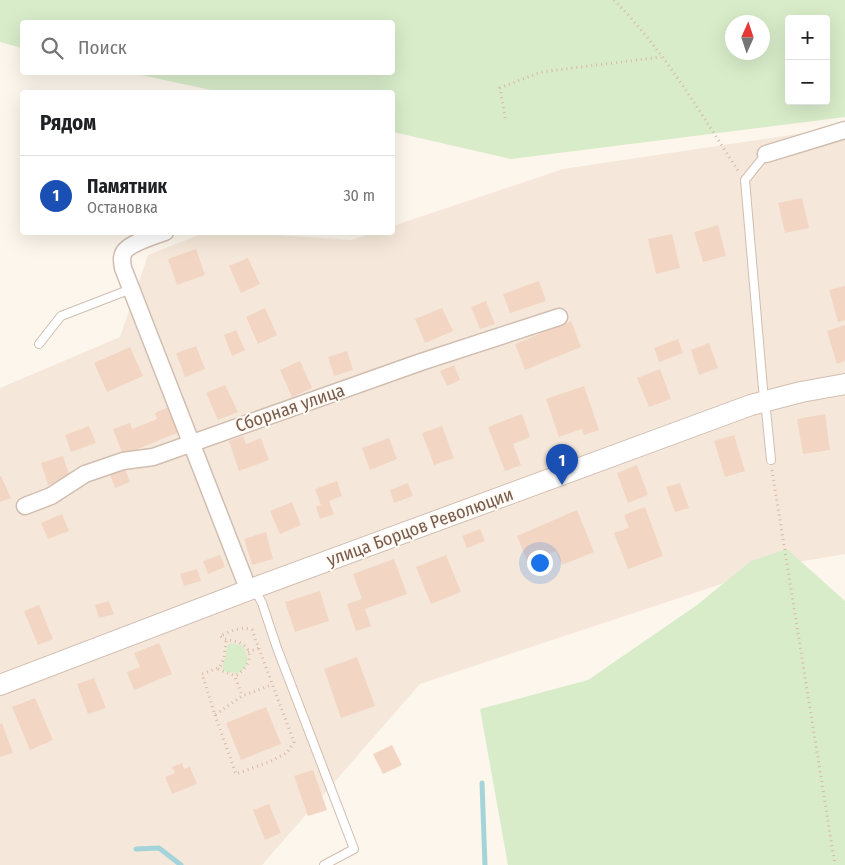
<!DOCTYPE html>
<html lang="ru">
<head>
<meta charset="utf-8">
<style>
	body { margin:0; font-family:"Fira Sans Condensed",sans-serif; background:#f2f2f2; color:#202124 }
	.controls { position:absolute; right:15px; top:15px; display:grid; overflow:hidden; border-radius:5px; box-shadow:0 5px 20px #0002 }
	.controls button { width:45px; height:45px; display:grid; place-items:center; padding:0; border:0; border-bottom:1px solid #e0e0e0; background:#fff; color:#202124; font:25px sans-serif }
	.compass { position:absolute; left:725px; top:15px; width:45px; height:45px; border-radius:50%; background:#fff; box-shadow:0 5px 20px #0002; rotate:3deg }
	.you { position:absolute; left:539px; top:562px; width:18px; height:18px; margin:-12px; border:4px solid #fff; border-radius:50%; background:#1a73e8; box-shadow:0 0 0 8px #1a73e833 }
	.badge { display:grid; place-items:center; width:32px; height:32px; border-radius:50%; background:#1a73e8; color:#fff; font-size:16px; font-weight:700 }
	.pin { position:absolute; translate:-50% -41px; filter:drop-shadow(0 1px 2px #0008) }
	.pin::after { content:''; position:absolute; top:26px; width:18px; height:15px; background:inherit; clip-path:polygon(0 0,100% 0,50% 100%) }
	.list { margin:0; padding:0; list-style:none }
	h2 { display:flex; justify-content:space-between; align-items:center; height:65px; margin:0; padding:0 20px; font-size:21px }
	h2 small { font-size:16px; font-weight:400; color:#757577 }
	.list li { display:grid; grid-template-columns:32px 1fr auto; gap:15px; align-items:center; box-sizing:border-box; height:80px; padding:0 20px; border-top:1px solid #e0e0e0 }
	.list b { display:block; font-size:19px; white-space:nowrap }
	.list p { margin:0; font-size:16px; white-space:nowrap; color:#757577 }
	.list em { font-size:16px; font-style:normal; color:#757577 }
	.icon { flex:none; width:28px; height:28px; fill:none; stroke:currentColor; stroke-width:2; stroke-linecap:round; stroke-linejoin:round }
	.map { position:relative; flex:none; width:845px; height:865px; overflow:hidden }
	.search { position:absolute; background:#fff; box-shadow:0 5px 20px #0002; left:20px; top:20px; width:375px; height:55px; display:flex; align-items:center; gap:12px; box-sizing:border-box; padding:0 18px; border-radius:5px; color:#757577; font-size:19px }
	.panel { position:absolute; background:#fff; box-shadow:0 5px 20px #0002; left:20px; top:90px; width:375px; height:145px; border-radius:5px }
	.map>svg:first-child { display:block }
	.residential { fill:#f5e8da }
	.green { fill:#d8ecc9; fill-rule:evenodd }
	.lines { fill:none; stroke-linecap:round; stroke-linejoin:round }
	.stream { stroke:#a5d3da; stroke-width:5 }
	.building { fill:#f3d5c3 }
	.service-casing { stroke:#d1beb0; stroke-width:10 }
	.minor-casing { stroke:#d1beb0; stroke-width:19 }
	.tertiary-casing { stroke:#d1beb0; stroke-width:22 }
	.path { stroke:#d9b8a5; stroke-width:3; stroke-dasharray:1 4; stroke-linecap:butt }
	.service { stroke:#fff; stroke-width:8 }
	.minor { stroke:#fff; stroke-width:16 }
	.tertiary { stroke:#fff; stroke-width:20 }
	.labels { text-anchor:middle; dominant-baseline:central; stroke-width:4; stroke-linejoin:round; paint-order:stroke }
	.street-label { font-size:18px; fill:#7a5c4d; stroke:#fffaf3 }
</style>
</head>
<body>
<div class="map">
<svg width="845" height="865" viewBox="0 0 845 865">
	<rect width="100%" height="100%" fill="#fdf6ec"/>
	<!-- residential -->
	<polygon class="residential" points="845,127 845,554 775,566 420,684 262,865 0,865 0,388 120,337 148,255 204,233 250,233 351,240 373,233 392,232 393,226 563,169"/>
	<!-- green -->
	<g class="green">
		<path d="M0,0h845v117l-334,42 -118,-27 -1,-40h-172l-88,-19 260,-1v-50h-370v26l-22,-6zM789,19h37v82h-37zM732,22h30v30h-30z"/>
		<polygon points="787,549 845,601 845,865 508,865 480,709 588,680 697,605 751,561"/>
		<path d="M229,643l12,2c8,8 10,24 -4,28 -4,0 -9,-1 -13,-2l-2,-5c5,-8 3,-16 7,-23z"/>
	</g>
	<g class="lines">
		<!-- stream -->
		<g class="stream">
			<polyline points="482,783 485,865"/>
			<polyline points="136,849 159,848 181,865"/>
		</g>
	</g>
	<!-- building -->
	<g class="building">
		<polygon points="802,198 809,228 785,233 778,203"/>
		<polygon points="718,225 726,256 703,262 694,232"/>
		<polygon points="672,234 680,268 656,274 648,239"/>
		<polygon points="196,249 205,275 177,285 168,259"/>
		<polygon points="248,258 260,284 241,293 229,266"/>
		<polygon points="539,281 546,301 510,313 503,294"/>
		<polygon points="845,286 845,320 838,322 829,290"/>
		<polygon points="486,301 495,324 480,329 471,307"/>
		<polygon points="265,308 277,335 258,344 246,317"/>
		<polygon points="442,308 453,331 425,343 415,319"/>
		<polygon points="571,321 581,347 525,370 515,344"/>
		<polygon points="845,325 845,361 837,364 827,331"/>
		<polygon points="236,330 245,350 232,356 224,335"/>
		<polygon points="678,339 683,353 659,362 654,348"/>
		<polygon points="709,343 718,368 699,375 691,350"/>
		<polygon points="196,346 205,369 185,377 176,353"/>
		<polygon points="130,347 143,376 107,392 94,363"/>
		<polygon points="347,351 353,370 334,376 328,357"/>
		<polygon points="300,361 312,388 292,397 280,370"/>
		<polygon points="454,365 460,380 447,386 440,371"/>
		<polygon points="660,369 671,399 649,407 637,378"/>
		<polygon points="225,385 238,412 218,420 206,393"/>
		<polygon points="584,386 599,430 584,435 582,429 559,437 546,399"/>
		<polygon points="169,407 179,432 123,455 113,429 130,423 132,429 157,419 155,413"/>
		<polygon points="522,414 530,437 513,444 521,465 505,471 488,427"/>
		<polygon points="825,414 830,450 803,454 797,419"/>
		<polygon points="89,426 96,443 71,452 65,435"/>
		<polygon points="442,426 454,458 434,465 422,433"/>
		<polygon points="734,435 745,471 725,477 714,441"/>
		<polygon points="243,436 246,444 261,438 269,460 239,471 229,441"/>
		<polygon points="389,438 397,459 370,470 362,448"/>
		<polygon points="63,456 70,477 48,485 41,463"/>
		<polygon points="123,464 130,482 115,488 108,469"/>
		<polygon points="637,465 648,495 628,503 617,473"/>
		<polygon points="0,476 1,476 11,498 0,502"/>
		<polygon points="337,481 342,496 329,501 334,514 320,519 316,507 321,505 315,489"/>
		<polygon points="408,483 413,496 394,503 390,490"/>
		<polygon points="680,483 689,508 675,512 666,487"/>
		<polygon points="292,502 301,525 280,534 270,511"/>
		<polygon points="645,507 663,556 628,569 614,533 629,528 624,515"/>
		<polygon points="577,510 594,552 562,565 556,551 528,563 517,536"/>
		<polygon points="62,514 69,531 48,539 41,523"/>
		<polygon points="480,529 485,541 467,548 462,536"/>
		<polygon points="266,532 273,559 252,565 244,539"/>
		<polygon points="220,555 225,567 208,574 203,561"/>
		<polygon points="446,555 461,592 431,604 416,567"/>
		<polygon points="394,559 407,594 365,609 371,626 356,631 347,604 362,599 353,574"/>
		<polygon points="197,569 201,581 184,586 180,574"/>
		<polygon points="320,591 329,621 295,632 285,602"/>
		<polygon points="109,601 114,614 99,618 95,605"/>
		<polygon points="39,605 53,639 38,645 24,611"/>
		<polygon points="159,643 172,674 134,690 127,672 140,667 134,653"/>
		<polygon points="357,657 375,706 341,718 324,669"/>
		<polygon points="94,678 106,708 88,714 77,684"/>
		<polygon points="35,698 53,740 30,750 12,707"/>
		<polygon points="266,707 281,744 241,760 226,723"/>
		<polygon points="2,723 13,753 0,757 0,724"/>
		<polygon points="392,745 402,765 383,774 373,754"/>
		<polygon points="182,763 184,769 190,767 197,784 172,794 165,777 175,773 172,767"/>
		<polygon points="313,770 327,810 308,816 294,776"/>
		<polygon points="269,804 281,833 265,840 253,810"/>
	</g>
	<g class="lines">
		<!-- service casing -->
		<g class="service-casing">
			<g id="service">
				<polyline points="766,154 745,180 763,389 765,400 771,460"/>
				<polyline points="39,344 61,316 131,289"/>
				<polyline points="254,588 262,603 277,648 354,849 324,865"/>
			</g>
		</g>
		<!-- minor casing -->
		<g class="minor-casing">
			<g id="minor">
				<polyline points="766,154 845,130"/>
				<path d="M165,232c-11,4 -35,11 -41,20 -3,5 -2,10 -1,16l126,323"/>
				<polyline points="25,506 51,496 85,474 123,461 153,457 421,362 559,317"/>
			</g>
		</g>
		<!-- tertiary casing -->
		<g class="tertiary-casing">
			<polyline id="tertiary" points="0,685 254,588 751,405 801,392 845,384"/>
		</g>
		<!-- path -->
		<g class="path">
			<path d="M614,0c49,49 87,114 125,172"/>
			<polyline points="505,118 500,88 541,72 661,57"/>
			<polyline points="772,470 835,865"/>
			<polyline points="226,641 224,658 220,667 202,674 215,715 242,696 271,685"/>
			<polyline points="248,652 259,648"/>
			<polyline points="218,669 235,676"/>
			<path d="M215,715l21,59 33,-12 18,-9 7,-11 -42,-112c-9,-5 -23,2 -32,6 8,6 16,4 22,8 15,10 4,26 -7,32l7,20"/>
		</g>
		<!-- service -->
		<use href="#service" class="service"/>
		<!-- minor -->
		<use href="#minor" class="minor"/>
		<!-- tertiary -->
		<use href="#tertiary" class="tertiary"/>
	</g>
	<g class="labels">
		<!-- street labels -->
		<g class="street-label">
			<text transform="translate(290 408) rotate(-19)">Сборная улица</text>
			<text transform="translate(420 527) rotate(-20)">улица Борцов Революции</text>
		</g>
	</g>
</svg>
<div class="controls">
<button>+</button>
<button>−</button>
</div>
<svg class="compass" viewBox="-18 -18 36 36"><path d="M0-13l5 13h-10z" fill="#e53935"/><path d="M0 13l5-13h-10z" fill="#757577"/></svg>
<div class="you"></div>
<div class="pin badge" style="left:562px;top:485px;background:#1a4fb4">1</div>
<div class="search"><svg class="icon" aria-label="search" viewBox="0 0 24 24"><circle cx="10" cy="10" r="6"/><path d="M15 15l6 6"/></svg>Поиск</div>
<section class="panel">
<h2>Рядом<small></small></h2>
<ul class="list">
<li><span class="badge" style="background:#1a4fb4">1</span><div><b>Памятник</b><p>Остановка</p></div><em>30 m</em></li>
</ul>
</section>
</div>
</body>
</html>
